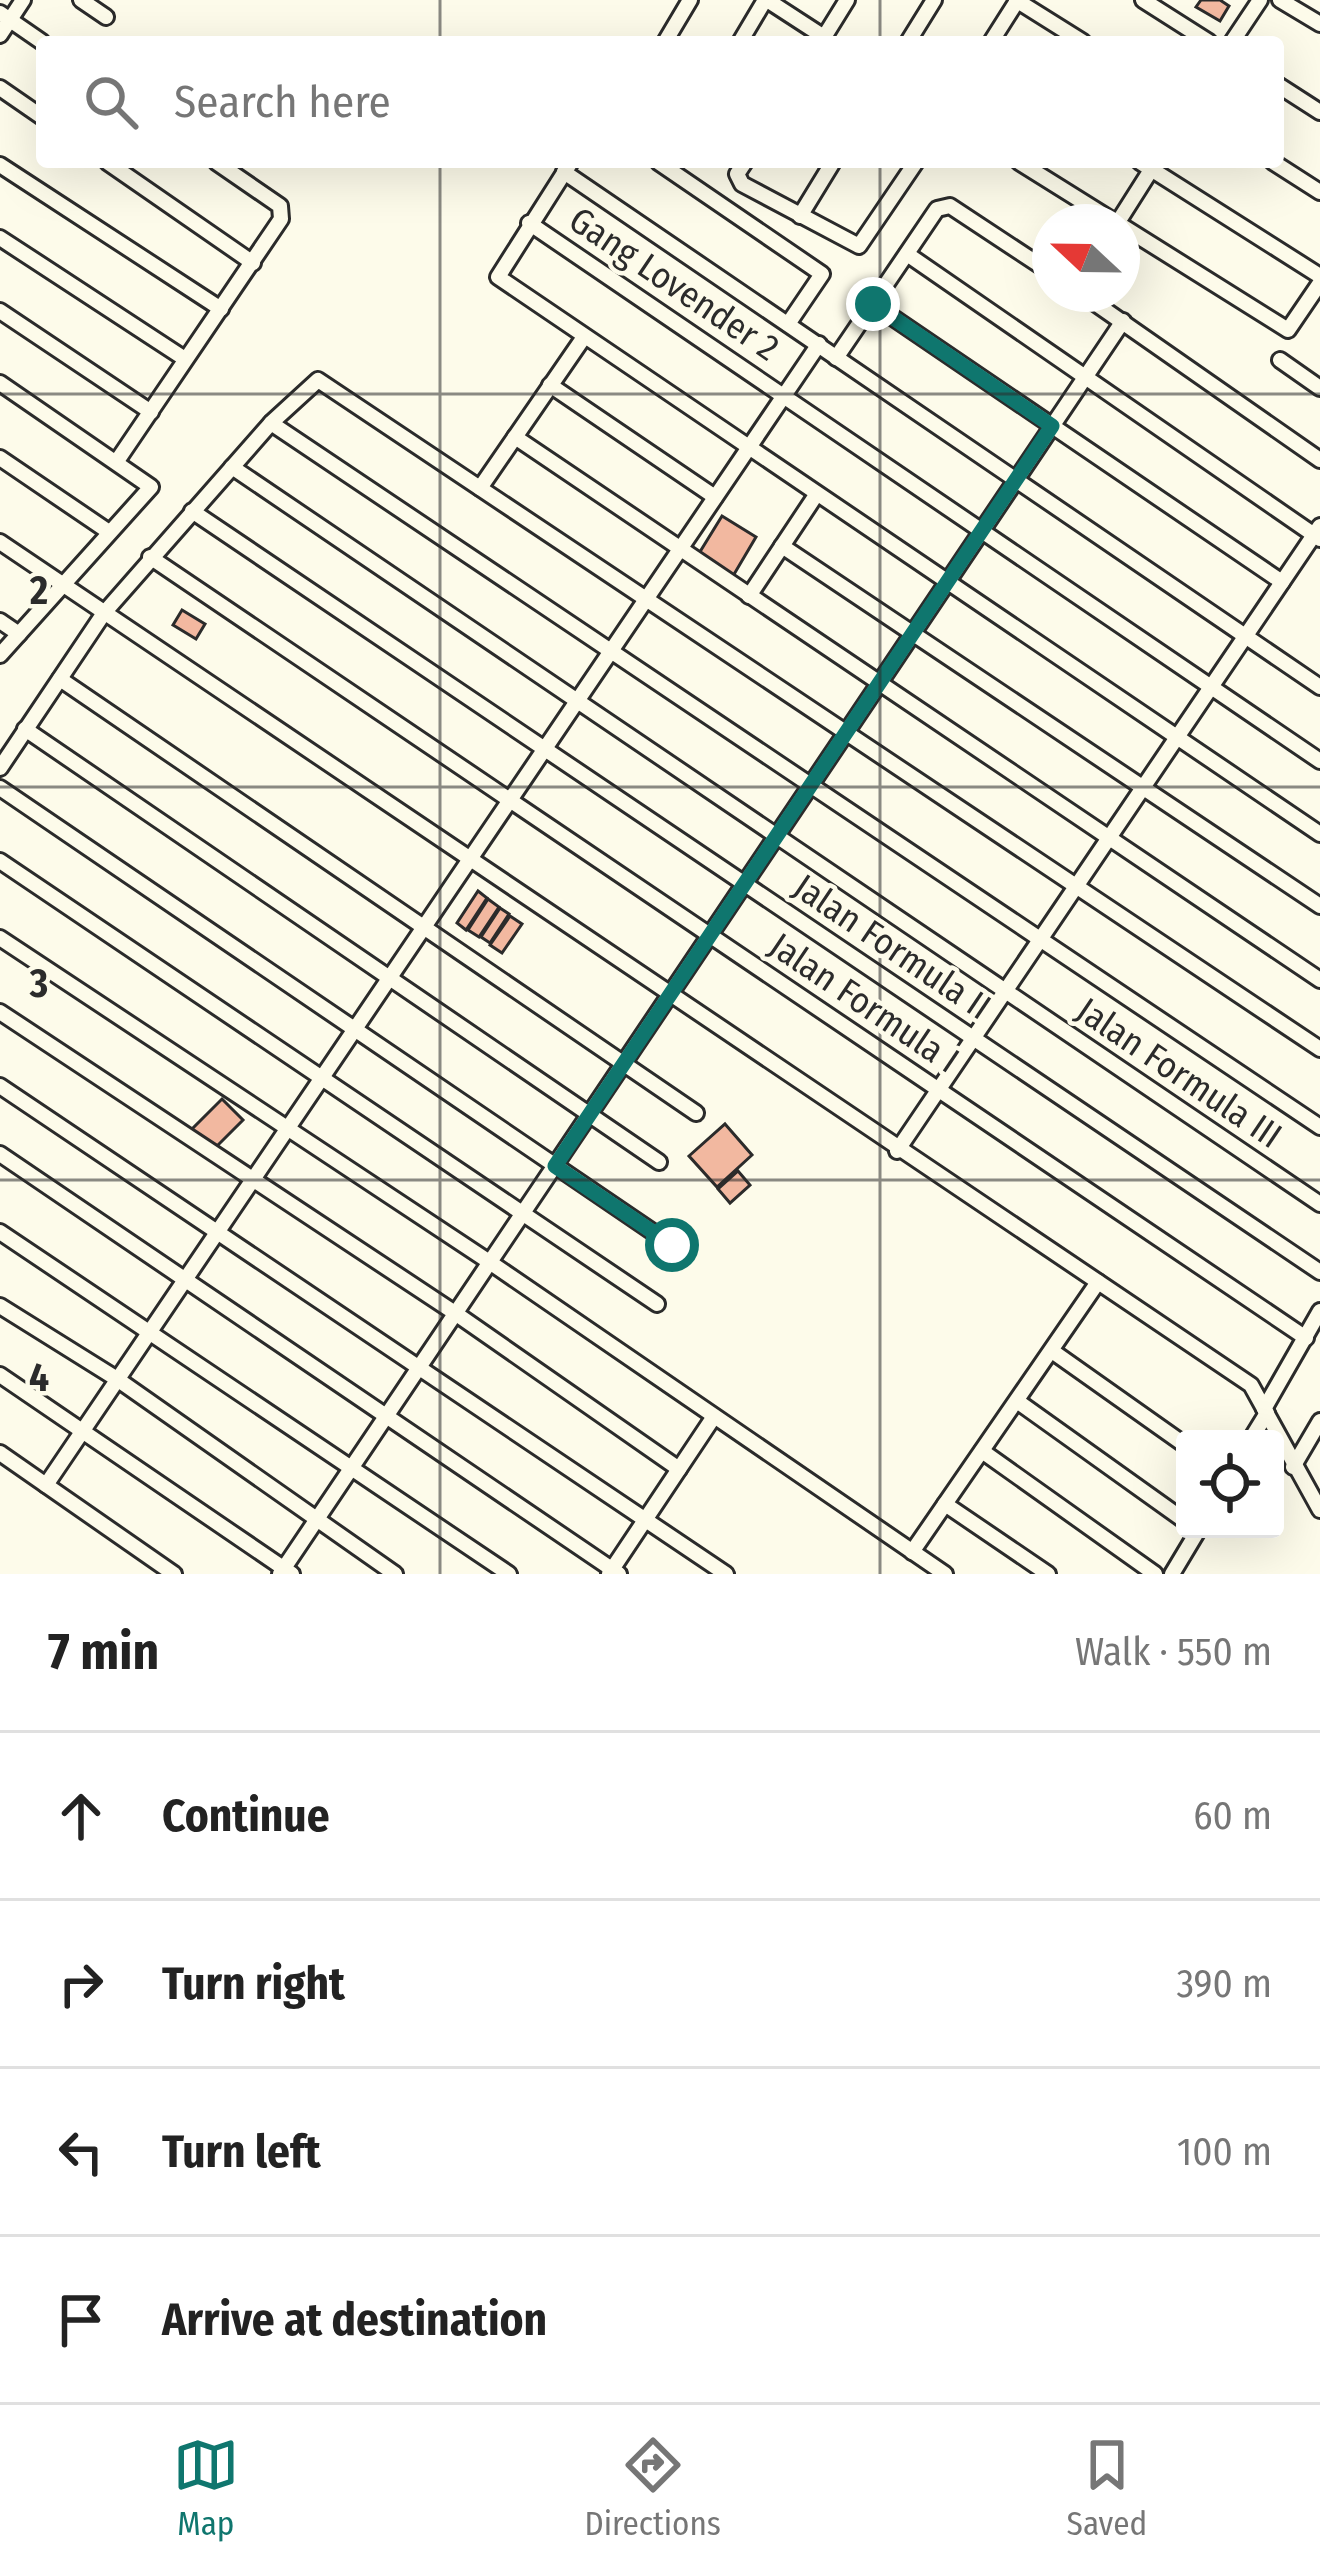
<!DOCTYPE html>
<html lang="en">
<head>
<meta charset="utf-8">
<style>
	body { margin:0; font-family:"Fira Sans Condensed",sans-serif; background:#f2f2f2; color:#222 }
	.controls { position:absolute; right:36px; bottom:36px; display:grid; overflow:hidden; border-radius:12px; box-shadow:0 12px 48px #0002 }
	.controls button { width:108px; height:108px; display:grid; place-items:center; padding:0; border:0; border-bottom:3px solid #e0e0e0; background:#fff; color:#222; font:60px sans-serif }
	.compass { position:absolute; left:1032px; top:204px; width:108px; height:108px; border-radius:50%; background:#fff; box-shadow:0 12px 48px #0002; rotate:292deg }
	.stop { position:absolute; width:36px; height:36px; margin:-27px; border:9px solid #0f766e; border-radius:50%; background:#fff }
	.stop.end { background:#0f766e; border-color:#fff; box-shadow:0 3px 12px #0008 }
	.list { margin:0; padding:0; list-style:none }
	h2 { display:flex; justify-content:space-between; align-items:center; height:156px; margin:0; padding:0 48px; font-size:51px }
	h2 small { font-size:39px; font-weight:400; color:#767676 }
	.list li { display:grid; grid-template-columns:78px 1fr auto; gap:36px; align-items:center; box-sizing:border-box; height:168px; padding:0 48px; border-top:3px solid #e0e0e0 }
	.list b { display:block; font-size:45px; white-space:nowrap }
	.list em { font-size:39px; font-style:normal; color:#767676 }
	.icon { flex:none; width:66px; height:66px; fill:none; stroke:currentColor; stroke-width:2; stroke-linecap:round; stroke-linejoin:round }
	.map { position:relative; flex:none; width:1320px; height:1574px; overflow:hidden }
	.search { position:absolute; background:#fff; box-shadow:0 12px 48px #0002; left:36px; right:36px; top:36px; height:132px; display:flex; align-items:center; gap:30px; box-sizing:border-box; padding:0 42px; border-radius:12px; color:#767676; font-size:45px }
	.sheet { height:828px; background:#fff }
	nav { display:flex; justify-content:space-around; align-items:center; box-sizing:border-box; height:168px; border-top:3px solid #e0e0e0; background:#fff; font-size:33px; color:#767676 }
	nav a { display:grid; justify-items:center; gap:6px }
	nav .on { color:#0f766e }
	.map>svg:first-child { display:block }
	.building { fill:#f2b8a0; stroke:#2b2b2b; stroke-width:3 }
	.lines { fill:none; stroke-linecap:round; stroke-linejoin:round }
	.minor-casing { stroke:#2b2b2b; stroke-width:20 }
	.minor { stroke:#fdfbea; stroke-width:14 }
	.route { stroke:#0f766e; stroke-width:15 }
	.grid { fill:none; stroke:#2b2b2b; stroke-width:3; stroke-opacity:0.55 }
	.labels { text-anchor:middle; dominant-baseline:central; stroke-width:9; stroke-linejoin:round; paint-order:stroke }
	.street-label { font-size:36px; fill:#2b2b2b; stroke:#fdfbea }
	.grid-label { font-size:39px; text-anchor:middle; font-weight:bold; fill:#2b2b2b; stroke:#fdfbea; stroke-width:9; stroke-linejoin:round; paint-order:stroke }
</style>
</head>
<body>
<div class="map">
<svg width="1320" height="1574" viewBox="0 0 1320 1574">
	<rect width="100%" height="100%" fill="#fdfbea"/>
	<!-- building -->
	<g class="building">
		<polygon points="1201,0 1220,0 1229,6 1220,21 1196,7"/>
		<polygon points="722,516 756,537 733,576 698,555"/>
		<polygon points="182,610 205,624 196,639 173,625"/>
		<polygon points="478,891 487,898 466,930 457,923"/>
		<polygon points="488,899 499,907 479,937 468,930"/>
		<polygon points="500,908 509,914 490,943 481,937"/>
		<polygon points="510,916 522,924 502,953 490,945"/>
		<polygon points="222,1099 243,1120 212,1151 191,1130"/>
		<polygon points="725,1124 752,1155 717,1187 689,1156"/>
		<polygon points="738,1171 750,1185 730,1203 718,1189"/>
	</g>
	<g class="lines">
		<!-- minor casing -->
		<g class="minor-casing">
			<g id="minor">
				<polyline points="81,0 106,17"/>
				<polyline points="767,0 824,37"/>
				<polyline points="1016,0 1083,42"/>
				<polyline points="1143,0 1209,42"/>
				<polyline points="1280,0 1320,24"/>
				<polyline points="0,13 42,42"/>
				<polyline points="0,35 23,0"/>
				<polyline points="665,42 690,0"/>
				<polyline points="740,42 765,0"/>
				<polyline points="821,42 847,0"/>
				<polyline points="908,42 934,0"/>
				<polyline points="991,42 1017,1"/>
				<polyline points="1232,42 1260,0"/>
				<polyline points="1278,85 1320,112"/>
				<polyline points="0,88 42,117"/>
				<polyline points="107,162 253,263"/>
				<polyline points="571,162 498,277 1320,834"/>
				<polyline points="658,162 822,274 788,324"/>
				<polyline points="745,162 737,174 742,184 859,246 916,162"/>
				<polyline points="1019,162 1115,222"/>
				<polyline points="1140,162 1320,276"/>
				<polyline points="1273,162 1320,192"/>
				<polyline points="0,165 221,309"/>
				<polyline points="564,172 1320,687"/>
				<polyline points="800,216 833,162"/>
				<polyline points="1118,222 1156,162"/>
				<polyline points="529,223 1320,761"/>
				<polyline points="1122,226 1288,330 1320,283"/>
				<polyline points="0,238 185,359"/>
				<polyline points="907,254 1320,539"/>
				<polyline points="1082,294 1320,460"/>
				<polyline points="873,304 1282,582"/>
				<polyline points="0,311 151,412"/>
				<polyline points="836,358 937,209 950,206 1050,272"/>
				<polyline points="1280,360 1320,388"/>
				<polyline points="0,383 151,487 0,655"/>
				<polyline points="550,385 715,497"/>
				<polyline points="271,423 1320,1127"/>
				<polyline points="515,437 1320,980"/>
				<polyline points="0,458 109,532"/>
				<polyline points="117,461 281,219 280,206 216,162"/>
				<polyline points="232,467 1320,1204"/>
				<polyline points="480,488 584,337"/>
				<polyline points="192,511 1320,1272"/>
				<polyline points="0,542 1251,1385 1320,1510"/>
				<polyline points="782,546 1320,906"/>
				<polyline points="150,557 1306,1338"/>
				<polyline points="749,596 816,495"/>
				<polyline points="0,621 19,634"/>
				<polyline points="60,679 696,1113"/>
				<polyline points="25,729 659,1162"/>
				<polyline points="0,768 104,613 271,423 318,380 1320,1049"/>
				<polyline points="0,788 672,1245"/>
				<polyline points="0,861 657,1304"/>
				<polyline points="0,938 491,1263 945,1574"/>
				<polyline points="0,1012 455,1313 679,1469"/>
				<polyline points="0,1086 726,1574"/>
				<polyline points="897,1151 1320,526"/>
				<polyline points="0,1154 619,1574"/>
				<polyline points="0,1232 509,1574"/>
				<polyline points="0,1306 117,1379 395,1574"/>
				<polyline points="1052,1351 1185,1445"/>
				<polyline points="0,1375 292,1574"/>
				<polyline points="1017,1401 1185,1521"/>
				<polyline points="1264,1409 1320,1311"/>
				<polyline points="1251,1439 1267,1413"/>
				<polyline points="982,1451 1155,1574"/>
				<polyline points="0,1453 174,1574"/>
				<polyline points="1293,1467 1320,1421"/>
				<polyline points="46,1485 819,344"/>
				<polyline points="945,1504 1048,1574"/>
				<polyline points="912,1552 1098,1282"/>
				<polyline points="280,1574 1123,321"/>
				<polyline points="609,1574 713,1418"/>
				<polyline points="1172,1574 1199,1529"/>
			</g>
		</g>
		<!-- minor -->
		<use href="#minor" class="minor"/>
	</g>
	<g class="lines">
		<!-- route -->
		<polyline class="route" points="672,1245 555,1166 1052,426 873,304"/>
	</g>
	<!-- grid -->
	<path class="grid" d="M440,0v42M880,0v42M440,162v1412M880,162v1412M0,394h1320M0,787h1320M0,1180h1320"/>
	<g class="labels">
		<!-- street labels -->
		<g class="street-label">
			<text transform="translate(674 284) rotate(34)">Gang Lovender 2</text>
			<text transform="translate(892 947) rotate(34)">Jalan Formula II</text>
			<text transform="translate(864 1003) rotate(34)">Jalan Formula I</text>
			<text transform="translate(1179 1073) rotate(34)">Jalan Formula III</text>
		</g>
	</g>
	<g class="grid-label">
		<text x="39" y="604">2</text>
		<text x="39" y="997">3</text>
		<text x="39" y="1391">4</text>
	</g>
</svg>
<div class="controls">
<button><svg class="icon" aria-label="locate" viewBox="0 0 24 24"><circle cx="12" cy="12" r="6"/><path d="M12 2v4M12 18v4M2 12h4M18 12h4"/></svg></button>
</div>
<svg class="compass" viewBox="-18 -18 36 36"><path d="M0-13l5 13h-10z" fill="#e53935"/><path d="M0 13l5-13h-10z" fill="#767676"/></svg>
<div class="stop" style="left:672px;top:1245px"></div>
<div class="stop end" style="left:873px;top:304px"></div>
<div class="search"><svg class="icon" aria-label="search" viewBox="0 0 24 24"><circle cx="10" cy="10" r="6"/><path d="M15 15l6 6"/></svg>Search here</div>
</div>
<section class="sheet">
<h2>7 min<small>Walk · 550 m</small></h2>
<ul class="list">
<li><svg class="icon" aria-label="ahead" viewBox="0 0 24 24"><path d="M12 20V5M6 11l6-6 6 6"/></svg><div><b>Continue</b></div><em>60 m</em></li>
<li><svg class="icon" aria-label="right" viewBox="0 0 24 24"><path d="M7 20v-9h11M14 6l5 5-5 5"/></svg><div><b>Turn right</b></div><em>390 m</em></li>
<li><svg class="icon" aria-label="left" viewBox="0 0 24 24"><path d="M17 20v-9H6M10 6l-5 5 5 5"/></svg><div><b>Turn left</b></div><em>100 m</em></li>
<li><svg class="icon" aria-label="arrive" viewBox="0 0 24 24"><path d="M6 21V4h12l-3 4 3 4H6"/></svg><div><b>Arrive at destination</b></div></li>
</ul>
</section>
<nav>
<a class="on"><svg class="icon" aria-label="map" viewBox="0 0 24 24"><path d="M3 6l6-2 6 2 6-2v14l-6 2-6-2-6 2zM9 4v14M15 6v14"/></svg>Map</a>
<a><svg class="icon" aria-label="directions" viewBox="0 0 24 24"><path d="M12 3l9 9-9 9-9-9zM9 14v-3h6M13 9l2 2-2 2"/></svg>Directions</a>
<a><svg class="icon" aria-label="saved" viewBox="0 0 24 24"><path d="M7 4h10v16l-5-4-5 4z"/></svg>Saved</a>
</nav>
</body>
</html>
